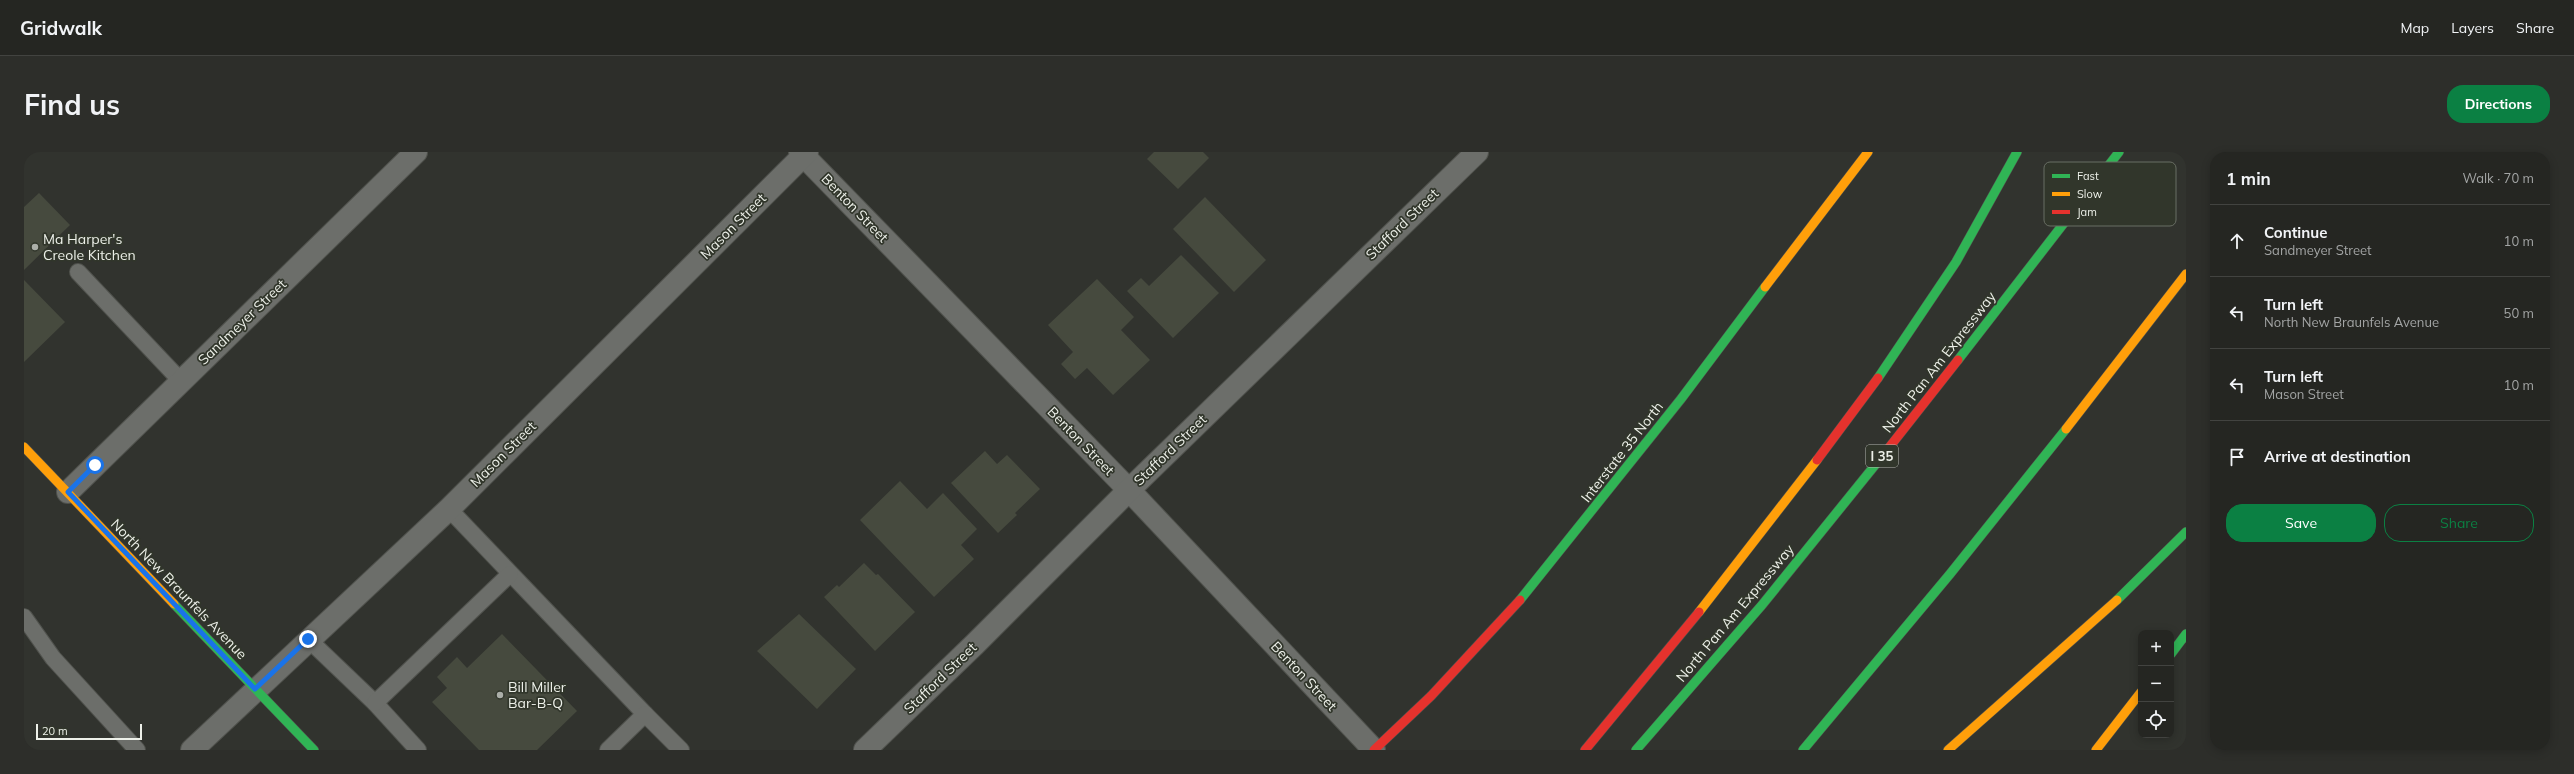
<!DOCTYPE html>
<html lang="en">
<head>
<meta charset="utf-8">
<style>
	body { margin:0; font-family:Mulish,sans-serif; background:#2d2e2a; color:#f1f3f6 }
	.controls { position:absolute; right:12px; bottom:12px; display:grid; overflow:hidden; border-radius:8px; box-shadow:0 2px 10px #0003 }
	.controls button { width:36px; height:36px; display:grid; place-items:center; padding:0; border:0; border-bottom:1px solid #424340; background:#252622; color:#f1f3f6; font:20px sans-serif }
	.scale { position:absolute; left:12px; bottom:10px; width:106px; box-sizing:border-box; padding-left:4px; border:2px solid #edf0e9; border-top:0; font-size:11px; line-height:14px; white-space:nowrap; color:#edf0e9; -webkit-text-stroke:3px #31362b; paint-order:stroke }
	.stop { position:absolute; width:12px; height:12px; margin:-9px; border:3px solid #1a73e8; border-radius:50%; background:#fff }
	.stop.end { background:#1a73e8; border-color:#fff; box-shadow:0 1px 4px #0008 }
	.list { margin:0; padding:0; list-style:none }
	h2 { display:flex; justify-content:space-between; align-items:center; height:52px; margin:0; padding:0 16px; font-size:17px }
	h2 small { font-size:13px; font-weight:400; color:#a3a5a5 }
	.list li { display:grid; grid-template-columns:26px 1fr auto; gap:12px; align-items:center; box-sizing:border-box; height:72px; padding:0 16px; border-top:1px solid #424340 }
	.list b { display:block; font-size:15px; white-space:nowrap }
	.list p { margin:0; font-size:13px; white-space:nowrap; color:#a3a5a5 }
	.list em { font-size:13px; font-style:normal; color:#a3a5a5 }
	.actions { display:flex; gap:8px; padding:12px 16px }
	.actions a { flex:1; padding:9px 0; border:1px solid #0b8043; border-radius:16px; text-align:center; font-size:14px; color:#0b8043 }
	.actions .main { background:#0b8043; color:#fff }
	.icon { flex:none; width:22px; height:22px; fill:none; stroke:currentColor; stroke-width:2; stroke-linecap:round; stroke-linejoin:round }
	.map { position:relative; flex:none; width:2162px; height:598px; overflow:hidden; border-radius:16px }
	header { display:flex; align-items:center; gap:24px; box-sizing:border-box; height:56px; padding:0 20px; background:#252622; border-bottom:1px solid #424340 }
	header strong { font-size:19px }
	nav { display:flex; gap:22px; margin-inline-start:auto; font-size:14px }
	.intro { display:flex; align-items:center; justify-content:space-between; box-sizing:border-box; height:96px; padding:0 24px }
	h1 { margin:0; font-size:28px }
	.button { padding:10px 18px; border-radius:16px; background:#0b8043; color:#fff; font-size:14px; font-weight:700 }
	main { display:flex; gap:24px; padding:0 24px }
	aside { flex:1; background:#252622; border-radius:16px; box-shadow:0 2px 10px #0003 }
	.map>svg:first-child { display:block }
	.building { fill:#464a3e }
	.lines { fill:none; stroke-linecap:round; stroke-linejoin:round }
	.lane-casing { stroke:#50524d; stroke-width:18 }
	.street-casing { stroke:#50524d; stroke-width:24 }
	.fast-casing { stroke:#50524d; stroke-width:10 }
	.slow-casing { stroke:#50524d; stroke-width:10 }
	.jam-casing { stroke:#50524d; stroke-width:10 }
	.lane { stroke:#6c6e6a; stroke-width:16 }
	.street { stroke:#6c6e6a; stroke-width:22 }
	.fast { stroke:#30b455; stroke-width:9 }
	.slow { stroke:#ff9f0a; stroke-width:9 }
	.jam { stroke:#e5322d; stroke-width:9 }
	.route { stroke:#1a73e8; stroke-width:5 }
	.poi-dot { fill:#abaea8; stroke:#31362b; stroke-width:1.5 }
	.labels { text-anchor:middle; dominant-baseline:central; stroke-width:3.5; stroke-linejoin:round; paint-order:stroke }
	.shield { fill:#31362b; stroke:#b5b8b0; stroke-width:1 }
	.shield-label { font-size:13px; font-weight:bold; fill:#edf0e9 }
	.street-label { font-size:14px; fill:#edf0e9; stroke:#31362b }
	.poi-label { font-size:14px; fill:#edf0e9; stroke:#31362b; text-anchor:start }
	.key { fill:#31362b; stroke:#696e64; stroke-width:1 }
	.key-label { font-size:11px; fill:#edf0e9 }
</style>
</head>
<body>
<header>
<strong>Gridwalk</strong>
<nav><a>Map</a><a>Layers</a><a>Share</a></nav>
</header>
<div class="intro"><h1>Find us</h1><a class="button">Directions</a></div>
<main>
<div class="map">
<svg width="2162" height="598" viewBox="0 0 2162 598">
	<rect width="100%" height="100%" fill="#31332e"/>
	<!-- building -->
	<g class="building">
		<polygon points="1130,0 1179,0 1185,6 1154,37 1123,7"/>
		<polygon points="15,41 46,73 0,118 0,55"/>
		<polygon points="1181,45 1242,108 1210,140 1149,77"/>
		<polygon points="1157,103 1195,141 1149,186 1103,139 1117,126 1125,134"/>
		<polygon points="1073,127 1110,165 1097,178 1126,208 1089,243 1063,216 1051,227 1037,212 1049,200 1024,173"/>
		<polygon points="0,128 41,170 0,210"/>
		<polygon points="961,299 973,312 983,303 1016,337 991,361 993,363 974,381 927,331"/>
		<polygon points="876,329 903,357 919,341 953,377 937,393 950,407 910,445 836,368"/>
		<polygon points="840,411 852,423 854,422 891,460 851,499 800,445 813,433 815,435"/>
		<polygon points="775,462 832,517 793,557 733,499"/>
		<polygon points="478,482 553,559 513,598 455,598 408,550 423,536 413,525 433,505 443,516"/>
	</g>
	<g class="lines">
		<!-- lane casing -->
		<g class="lane-casing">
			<g id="lane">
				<polyline points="54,120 157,229"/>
				<polyline points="425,357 621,562"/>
				<polyline points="0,465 29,506 113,598"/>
				<polyline points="284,487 351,551 394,598"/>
				<polyline points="351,551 486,422"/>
				<polyline points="584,598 621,562 657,598"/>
			</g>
		</g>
		<!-- street casing -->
		<g class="street-casing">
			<g id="street">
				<polyline points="776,0 1105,338 1350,598"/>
				<polyline points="44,340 392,0"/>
				<polyline points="168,598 425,357 783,0"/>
				<polyline points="841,598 951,492 1105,338 1453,0"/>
			</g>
		</g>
		<!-- fast casing -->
		<g class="fast-casing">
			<g id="fast">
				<polyline points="1934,208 2095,0"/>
				<polyline points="1854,226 1932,110 1993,0"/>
				<polyline points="1496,448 1657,247 1741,135"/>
				<polyline points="2093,448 2162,380"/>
				<polyline points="150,452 290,598"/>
				<polyline points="2147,502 2162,482"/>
				<polyline points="1612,598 1738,453 1860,302"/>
				<polyline points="1779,598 1926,422 2042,277"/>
			</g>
		</g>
		<!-- slow casing -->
		<g class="slow-casing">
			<g id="slow">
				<polyline points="1741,135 1844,0"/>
				<polyline points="2042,277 2162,122"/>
				<polyline points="0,295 150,452"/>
				<polyline points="1675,460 1793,308"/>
				<polyline points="1924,598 2093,448"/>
				<polyline points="2072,598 2117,540"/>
			</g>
		</g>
		<!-- jam casing -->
		<g class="jam-casing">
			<g id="jam">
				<polyline points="1860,302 1934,208"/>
				<polyline points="1793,308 1854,226"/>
				<polyline points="1350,598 1407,544 1496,448"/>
				<polyline points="1561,598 1675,460"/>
			</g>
		</g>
		<!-- lane -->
		<use href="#lane" class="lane"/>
		<!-- street -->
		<use href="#street" class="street"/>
		<!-- fast -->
		<use href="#fast" class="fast"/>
		<!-- slow -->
		<use href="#slow" class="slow"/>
		<!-- jam -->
		<use href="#jam" class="jam"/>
	</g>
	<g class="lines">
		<!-- route -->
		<polyline class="route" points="71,313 44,340 231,537 284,487"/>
	</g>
	<!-- markers -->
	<g class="poi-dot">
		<circle cx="11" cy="95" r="4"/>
		<circle cx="476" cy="543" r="4"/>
	</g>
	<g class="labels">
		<!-- shield labels -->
		<rect class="shield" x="1842" y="293" width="32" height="22" rx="3"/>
		<g class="shield-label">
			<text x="1858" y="304">I 35</text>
		</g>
		<!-- street labels -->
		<g class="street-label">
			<text transform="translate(831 56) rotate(46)">Benton Street</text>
			<text transform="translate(1378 72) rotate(-44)">Stafford Street</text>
			<text transform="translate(709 74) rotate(-45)">Mason Street</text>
			<text transform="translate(218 170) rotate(-44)">Sandmeyer Street</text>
			<text transform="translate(1915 210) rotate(-52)">North Pan Am Expressway</text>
			<text transform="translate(1057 289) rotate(46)">Benton Street</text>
			<text transform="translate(1146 298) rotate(-44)">Stafford Street</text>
			<text transform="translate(1598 300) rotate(-52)">Interstate 35 North</text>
			<text transform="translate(479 302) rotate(-45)">Mason Street</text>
			<text transform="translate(155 437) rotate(46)">North New Braunfels Avenue</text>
			<text transform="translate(1711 461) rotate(-50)">North Pan Am Expressway</text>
			<text transform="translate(1280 524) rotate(47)">Benton Street</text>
			<text transform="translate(916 526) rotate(-44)">Stafford Street</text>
		</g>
		<!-- poi labels -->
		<g class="poi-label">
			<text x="19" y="87">Ma Harper's<tspan x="19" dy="16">Creole Kitchen</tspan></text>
			<text x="484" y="535">Bill Miller<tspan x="484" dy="16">Bar-B-Q</tspan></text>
		</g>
	</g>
	<!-- legend -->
	<rect x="2020" y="10" width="132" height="64" rx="6" class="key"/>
	<rect x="2028" y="22" width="18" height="4" fill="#30b455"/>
	<rect x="2028" y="40" width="18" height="4" fill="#ff9f0a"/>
	<rect x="2028" y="58" width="18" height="4" fill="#e5322d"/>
	<g class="key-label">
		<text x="2053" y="28">Fast</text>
		<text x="2053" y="46">Slow</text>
		<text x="2053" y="64">Jam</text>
	</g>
</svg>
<div class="controls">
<button>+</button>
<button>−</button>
<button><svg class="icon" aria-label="locate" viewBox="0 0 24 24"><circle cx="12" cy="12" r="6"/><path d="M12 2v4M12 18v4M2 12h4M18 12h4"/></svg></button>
</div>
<div class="scale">20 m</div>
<div class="stop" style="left:71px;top:313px"></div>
<div class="stop end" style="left:284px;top:487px"></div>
</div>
<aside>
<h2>1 min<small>Walk · 70 m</small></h2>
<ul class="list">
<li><svg class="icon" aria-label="ahead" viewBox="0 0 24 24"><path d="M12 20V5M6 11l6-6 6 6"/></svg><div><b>Continue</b><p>Sandmeyer Street</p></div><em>10 m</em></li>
<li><svg class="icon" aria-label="left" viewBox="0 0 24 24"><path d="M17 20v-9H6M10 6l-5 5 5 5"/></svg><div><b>Turn left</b><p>North New Braunfels Avenue</p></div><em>50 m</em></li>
<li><svg class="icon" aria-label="left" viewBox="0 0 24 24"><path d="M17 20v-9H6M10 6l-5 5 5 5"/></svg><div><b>Turn left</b><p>Mason Street</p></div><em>10 m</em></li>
<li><svg class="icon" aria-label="arrive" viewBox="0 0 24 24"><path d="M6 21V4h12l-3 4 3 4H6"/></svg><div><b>Arrive at destination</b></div></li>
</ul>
<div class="actions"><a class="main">Save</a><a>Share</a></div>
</aside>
</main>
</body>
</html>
